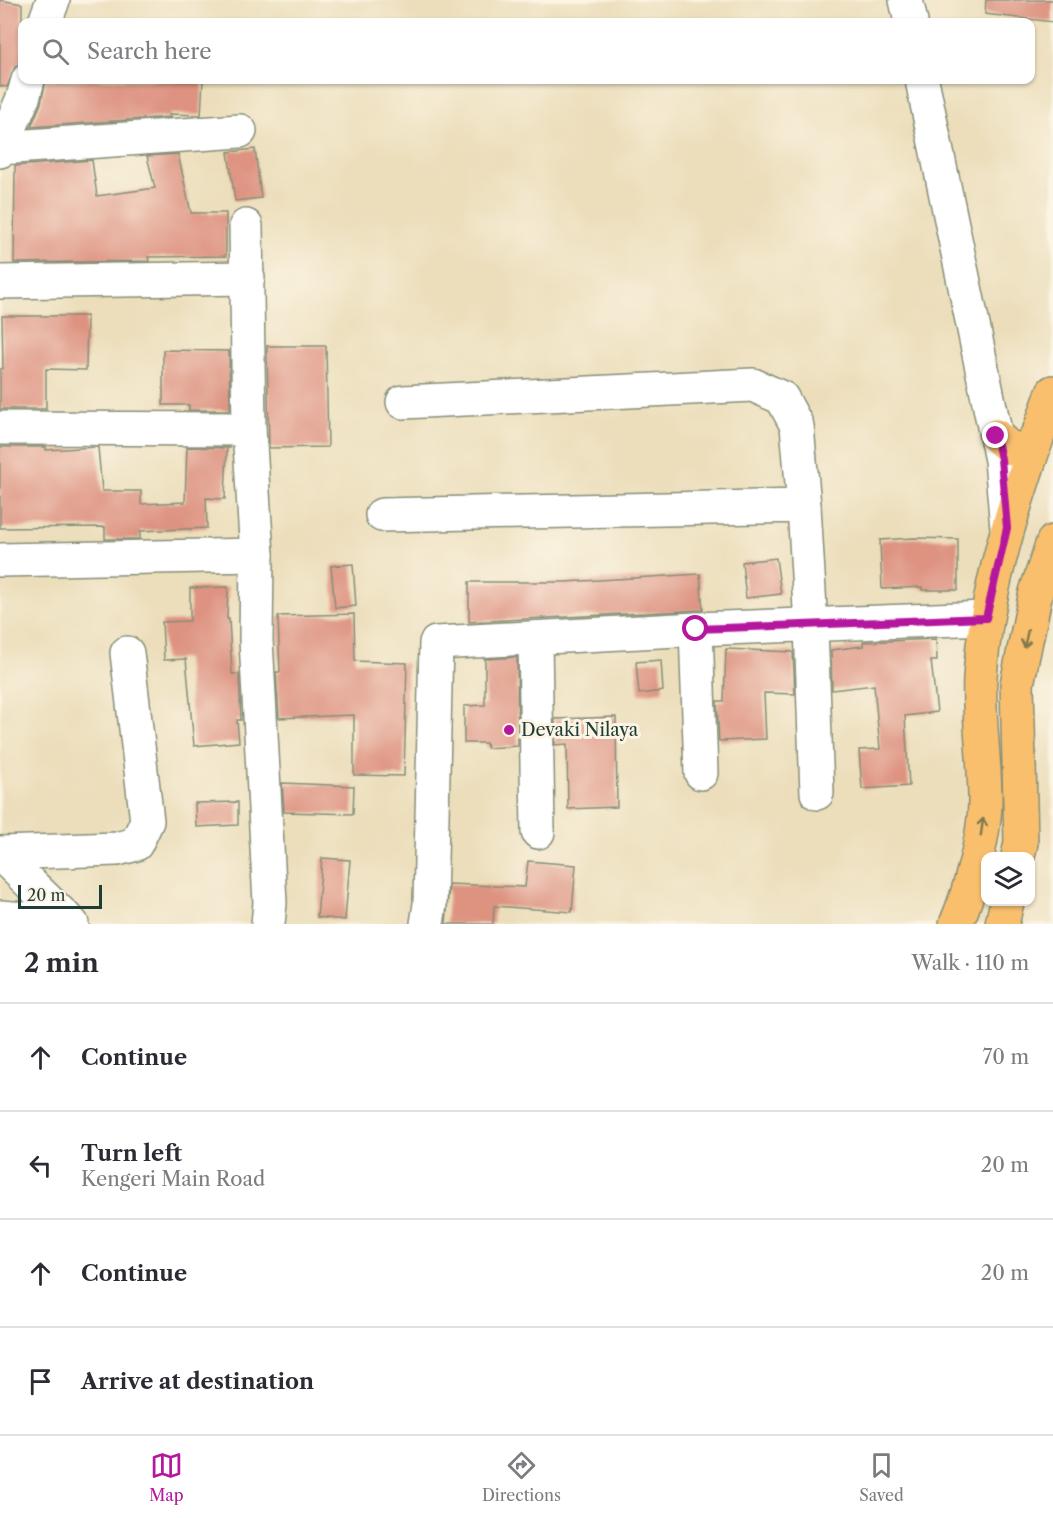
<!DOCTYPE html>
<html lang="en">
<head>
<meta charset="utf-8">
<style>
	body { margin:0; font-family:"Libre Caslon Text",serif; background:#f7f7f7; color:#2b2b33 }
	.controls { position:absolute; right:18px; bottom:18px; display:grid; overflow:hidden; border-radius:12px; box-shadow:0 2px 4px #0004 }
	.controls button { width:54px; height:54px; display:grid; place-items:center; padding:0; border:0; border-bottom:2px solid #e1e1e2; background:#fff; color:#2b2b33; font:30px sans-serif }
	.scale { position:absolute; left:18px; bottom:15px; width:84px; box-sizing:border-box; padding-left:6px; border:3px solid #1f3d34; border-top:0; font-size:16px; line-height:21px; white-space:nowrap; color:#1f3d34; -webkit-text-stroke:4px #fcf5e5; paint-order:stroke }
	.stop { position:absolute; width:18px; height:18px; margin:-14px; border:4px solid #b5179e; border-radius:50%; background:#fff }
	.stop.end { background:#b5179e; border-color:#fff; box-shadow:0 2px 6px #0008 }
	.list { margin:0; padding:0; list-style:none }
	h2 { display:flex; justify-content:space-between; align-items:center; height:78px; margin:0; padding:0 24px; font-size:26px }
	h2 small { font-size:20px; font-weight:400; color:#7c7c81 }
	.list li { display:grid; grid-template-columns:39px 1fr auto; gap:18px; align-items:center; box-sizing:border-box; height:108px; padding:0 24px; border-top:2px solid #e1e1e2 }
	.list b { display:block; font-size:22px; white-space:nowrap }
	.list p { margin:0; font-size:20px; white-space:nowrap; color:#7c7c81 }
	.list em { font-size:20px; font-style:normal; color:#7c7c81 }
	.icon { flex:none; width:33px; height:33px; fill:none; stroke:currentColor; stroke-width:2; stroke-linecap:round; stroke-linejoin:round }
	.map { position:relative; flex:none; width:1053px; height:924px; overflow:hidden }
	.search { position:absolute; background:#fff; box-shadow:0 2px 4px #0004; left:18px; right:18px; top:18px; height:66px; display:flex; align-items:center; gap:15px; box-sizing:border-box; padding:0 21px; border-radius:12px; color:#7c7c81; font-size:22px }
	.sheet { height:510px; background:#fff }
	nav { display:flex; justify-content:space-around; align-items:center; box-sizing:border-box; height:84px; border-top:2px solid #e1e1e2; background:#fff; font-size:16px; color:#7c7c81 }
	nav a { display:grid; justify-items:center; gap:3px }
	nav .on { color:#b5179e }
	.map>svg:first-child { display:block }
	.building { fill:#de9381 }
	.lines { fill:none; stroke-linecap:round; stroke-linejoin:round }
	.minor-casing { stroke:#868e78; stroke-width:36 }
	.major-casing { stroke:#868e78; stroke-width:36 }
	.minor { stroke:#fff; stroke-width:33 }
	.major { stroke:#f9bf6d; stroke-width:33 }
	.oneway { stroke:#81784e }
	.route { stroke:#b5179e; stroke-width:8 }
	.poi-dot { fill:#b5179e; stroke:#fcf5e5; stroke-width:2 }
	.labels { text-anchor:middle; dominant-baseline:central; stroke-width:6; stroke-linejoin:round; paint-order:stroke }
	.poi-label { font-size:18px; fill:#1f3d34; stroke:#fcf5e5; text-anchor:start }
</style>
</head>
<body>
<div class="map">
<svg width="1053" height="924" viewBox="0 0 1053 924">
	<rect width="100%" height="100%" fill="#fcf5e5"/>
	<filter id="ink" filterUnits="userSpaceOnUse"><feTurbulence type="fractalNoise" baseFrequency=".0167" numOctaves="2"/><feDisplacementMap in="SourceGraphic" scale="12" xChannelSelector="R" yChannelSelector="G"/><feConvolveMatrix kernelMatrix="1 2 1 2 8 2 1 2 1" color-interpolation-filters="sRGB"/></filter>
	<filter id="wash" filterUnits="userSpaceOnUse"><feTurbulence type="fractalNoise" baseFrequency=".008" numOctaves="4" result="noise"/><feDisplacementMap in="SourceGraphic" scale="24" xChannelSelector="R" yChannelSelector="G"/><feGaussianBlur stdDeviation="1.35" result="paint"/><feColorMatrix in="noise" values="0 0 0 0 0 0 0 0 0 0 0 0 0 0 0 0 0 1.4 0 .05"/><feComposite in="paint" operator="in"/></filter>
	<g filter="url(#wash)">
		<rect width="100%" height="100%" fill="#ecdebb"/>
		<g id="blocks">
			<!-- building -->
			<g class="building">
				<polygon points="0,0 22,4 22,62 15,67 7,87 0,86"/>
				<polygon points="986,0 1053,0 1053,22 985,14"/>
				<polygon points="46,80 203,80 201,115 169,114 170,117 31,127 41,103"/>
				<polygon points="255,149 261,198 235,201 228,152"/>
				<polygon points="178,154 191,213 226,213 226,256 148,257 149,261 14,263 15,166 92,160 97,196 155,188 147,156"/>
				<polygon points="2,316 87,316 86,370 46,369 46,409 0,409 0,369 3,369"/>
				<polygon points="267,346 326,346 328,447 269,448"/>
				<polygon points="163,350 229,351 230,410 189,410 189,405 163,405"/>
				<polygon points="0,447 46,447 46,450 98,447 102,491 141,491 141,504 185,502 187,447 231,448 227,448 225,499 206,498 207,528 140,531 140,539 105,539 105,527 0,528"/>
				<polygon points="913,538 958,539 958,590 922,590 922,587 882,589 880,540"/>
				<polygon points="776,558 781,594 746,598 742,562"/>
				<polygon points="353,564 356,606 335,608 331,566"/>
				<polygon points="700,574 703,610 469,622 469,582 565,582"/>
				<polygon points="228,587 227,619 229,619 232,674 239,674 241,720 237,720 239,742 194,746 186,659 164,660 162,622 190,621 190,588"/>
				<polygon points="354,614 355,661 407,663 404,776 354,775 354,715 279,718 276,672 280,672 278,616"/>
				<polygon points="936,639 937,661 931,661 937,712 905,716 909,786 862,789 859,750 880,749 874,685 832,690 831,650 863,646 863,642"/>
				<polygon points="726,649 793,652 795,694 764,693 766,739 719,741 717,701 724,701"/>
				<polygon points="517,657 518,746 487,748 486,743 464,743 464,706 485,705 485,659"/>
				<polygon points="661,660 663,691 639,694 636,662"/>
				<polygon points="616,717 617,807 568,809 567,744 555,745 555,719"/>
				<polygon points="282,783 354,786 353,814 284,812"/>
				<polygon points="238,802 238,825 196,827 195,803"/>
				<polygon points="322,858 350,860 345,920 317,917"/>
				<polygon points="528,861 576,865 572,912 494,906 493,924 446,924 449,884 525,887"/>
			</g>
		</g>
	</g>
	<g filter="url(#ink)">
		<use href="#blocks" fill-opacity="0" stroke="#868e78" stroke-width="1.5"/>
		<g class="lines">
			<!-- minor casing -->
			<g class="minor-casing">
				<g id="minor">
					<polyline points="906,0 911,22"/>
					<polyline points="45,22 53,0"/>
					<polyline points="922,80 1001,460 1007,528"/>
					<polyline points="0,148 240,131"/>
					<polyline points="0,151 23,98 28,80"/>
					<polyline points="246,226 249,429 257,555 256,640 270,903 268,924"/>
					<polyline points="0,282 248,278"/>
					<polyline points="403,402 753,385 782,398 797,426 804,506"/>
					<polyline points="0,428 249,429"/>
					<polyline points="382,515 804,506 811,626 817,793"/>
					<polyline points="0,560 257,555"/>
					<polyline points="696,629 701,773"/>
					<polyline points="535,638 538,832"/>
					<polyline points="0,853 117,849 136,844 147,821 127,653"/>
					<polyline points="0,854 72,924"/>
					<polyline points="0,917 26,919 63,915"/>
					<polyline points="427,924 430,904 436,643 696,629 986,618"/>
				</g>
			</g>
			<!-- major casing -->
			<g class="major-casing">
				<g id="major">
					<path d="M996,436c19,17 26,22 42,-2"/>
					<polyline points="1018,856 1021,843 1017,684 1036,592 1053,542"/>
					<path d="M956,924c14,-32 29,-89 29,-124 0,-40 -7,-81 -5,-122 6,-99 41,-193 73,-286"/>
					<polyline points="1002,924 1007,902"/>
				</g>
			</g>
			<!-- minor -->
			<use href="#minor" class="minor"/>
			<!-- major -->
			<use href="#major" class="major"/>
		</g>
		<!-- one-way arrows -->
		<defs><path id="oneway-shaft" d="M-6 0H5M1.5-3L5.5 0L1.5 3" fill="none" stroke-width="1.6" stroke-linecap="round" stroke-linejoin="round" transform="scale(1.5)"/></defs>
		<g class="oneway">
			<use href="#oneway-shaft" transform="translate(1026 639) rotate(102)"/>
			<use href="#oneway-shaft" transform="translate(982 827) rotate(-82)"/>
		</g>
	</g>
	<g class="lines" filter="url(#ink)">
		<!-- route -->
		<polyline class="route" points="696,629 986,618 1007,528 1001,459 996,436"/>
	</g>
	<!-- markers -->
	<circle class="poi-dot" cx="509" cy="730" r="6"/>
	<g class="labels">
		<!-- poi labels -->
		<g class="poi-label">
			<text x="521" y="730">Devaki Nilaya</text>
		</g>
	</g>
</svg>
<div class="controls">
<button><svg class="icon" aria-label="layers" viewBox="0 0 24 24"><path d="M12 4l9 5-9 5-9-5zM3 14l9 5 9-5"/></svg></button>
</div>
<div class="scale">20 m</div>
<div class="stop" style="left:696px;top:629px"></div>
<div class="stop end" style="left:996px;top:436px"></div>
<div class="search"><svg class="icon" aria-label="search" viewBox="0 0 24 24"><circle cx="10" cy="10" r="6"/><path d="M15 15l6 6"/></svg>Search here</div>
</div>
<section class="sheet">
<h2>2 min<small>Walk · 110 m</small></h2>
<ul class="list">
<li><svg class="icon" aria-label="ahead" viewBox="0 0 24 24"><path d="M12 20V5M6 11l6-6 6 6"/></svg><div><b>Continue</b></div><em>70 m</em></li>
<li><svg class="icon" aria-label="left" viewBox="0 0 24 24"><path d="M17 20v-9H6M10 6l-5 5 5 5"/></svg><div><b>Turn left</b><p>Kengeri Main Road</p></div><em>20 m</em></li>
<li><svg class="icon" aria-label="ahead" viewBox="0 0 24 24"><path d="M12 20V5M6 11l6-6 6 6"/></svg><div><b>Continue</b></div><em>20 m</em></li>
<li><svg class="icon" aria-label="arrive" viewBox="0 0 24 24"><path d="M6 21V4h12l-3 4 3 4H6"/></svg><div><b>Arrive at destination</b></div></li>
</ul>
</section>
<nav>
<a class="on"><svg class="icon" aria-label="map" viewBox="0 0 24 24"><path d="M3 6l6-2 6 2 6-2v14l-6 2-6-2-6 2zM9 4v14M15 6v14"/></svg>Map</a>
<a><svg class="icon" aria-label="directions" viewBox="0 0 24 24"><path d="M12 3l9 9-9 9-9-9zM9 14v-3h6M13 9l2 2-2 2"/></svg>Directions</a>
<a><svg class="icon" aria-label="saved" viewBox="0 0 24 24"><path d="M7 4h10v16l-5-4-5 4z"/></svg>Saved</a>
</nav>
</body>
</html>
